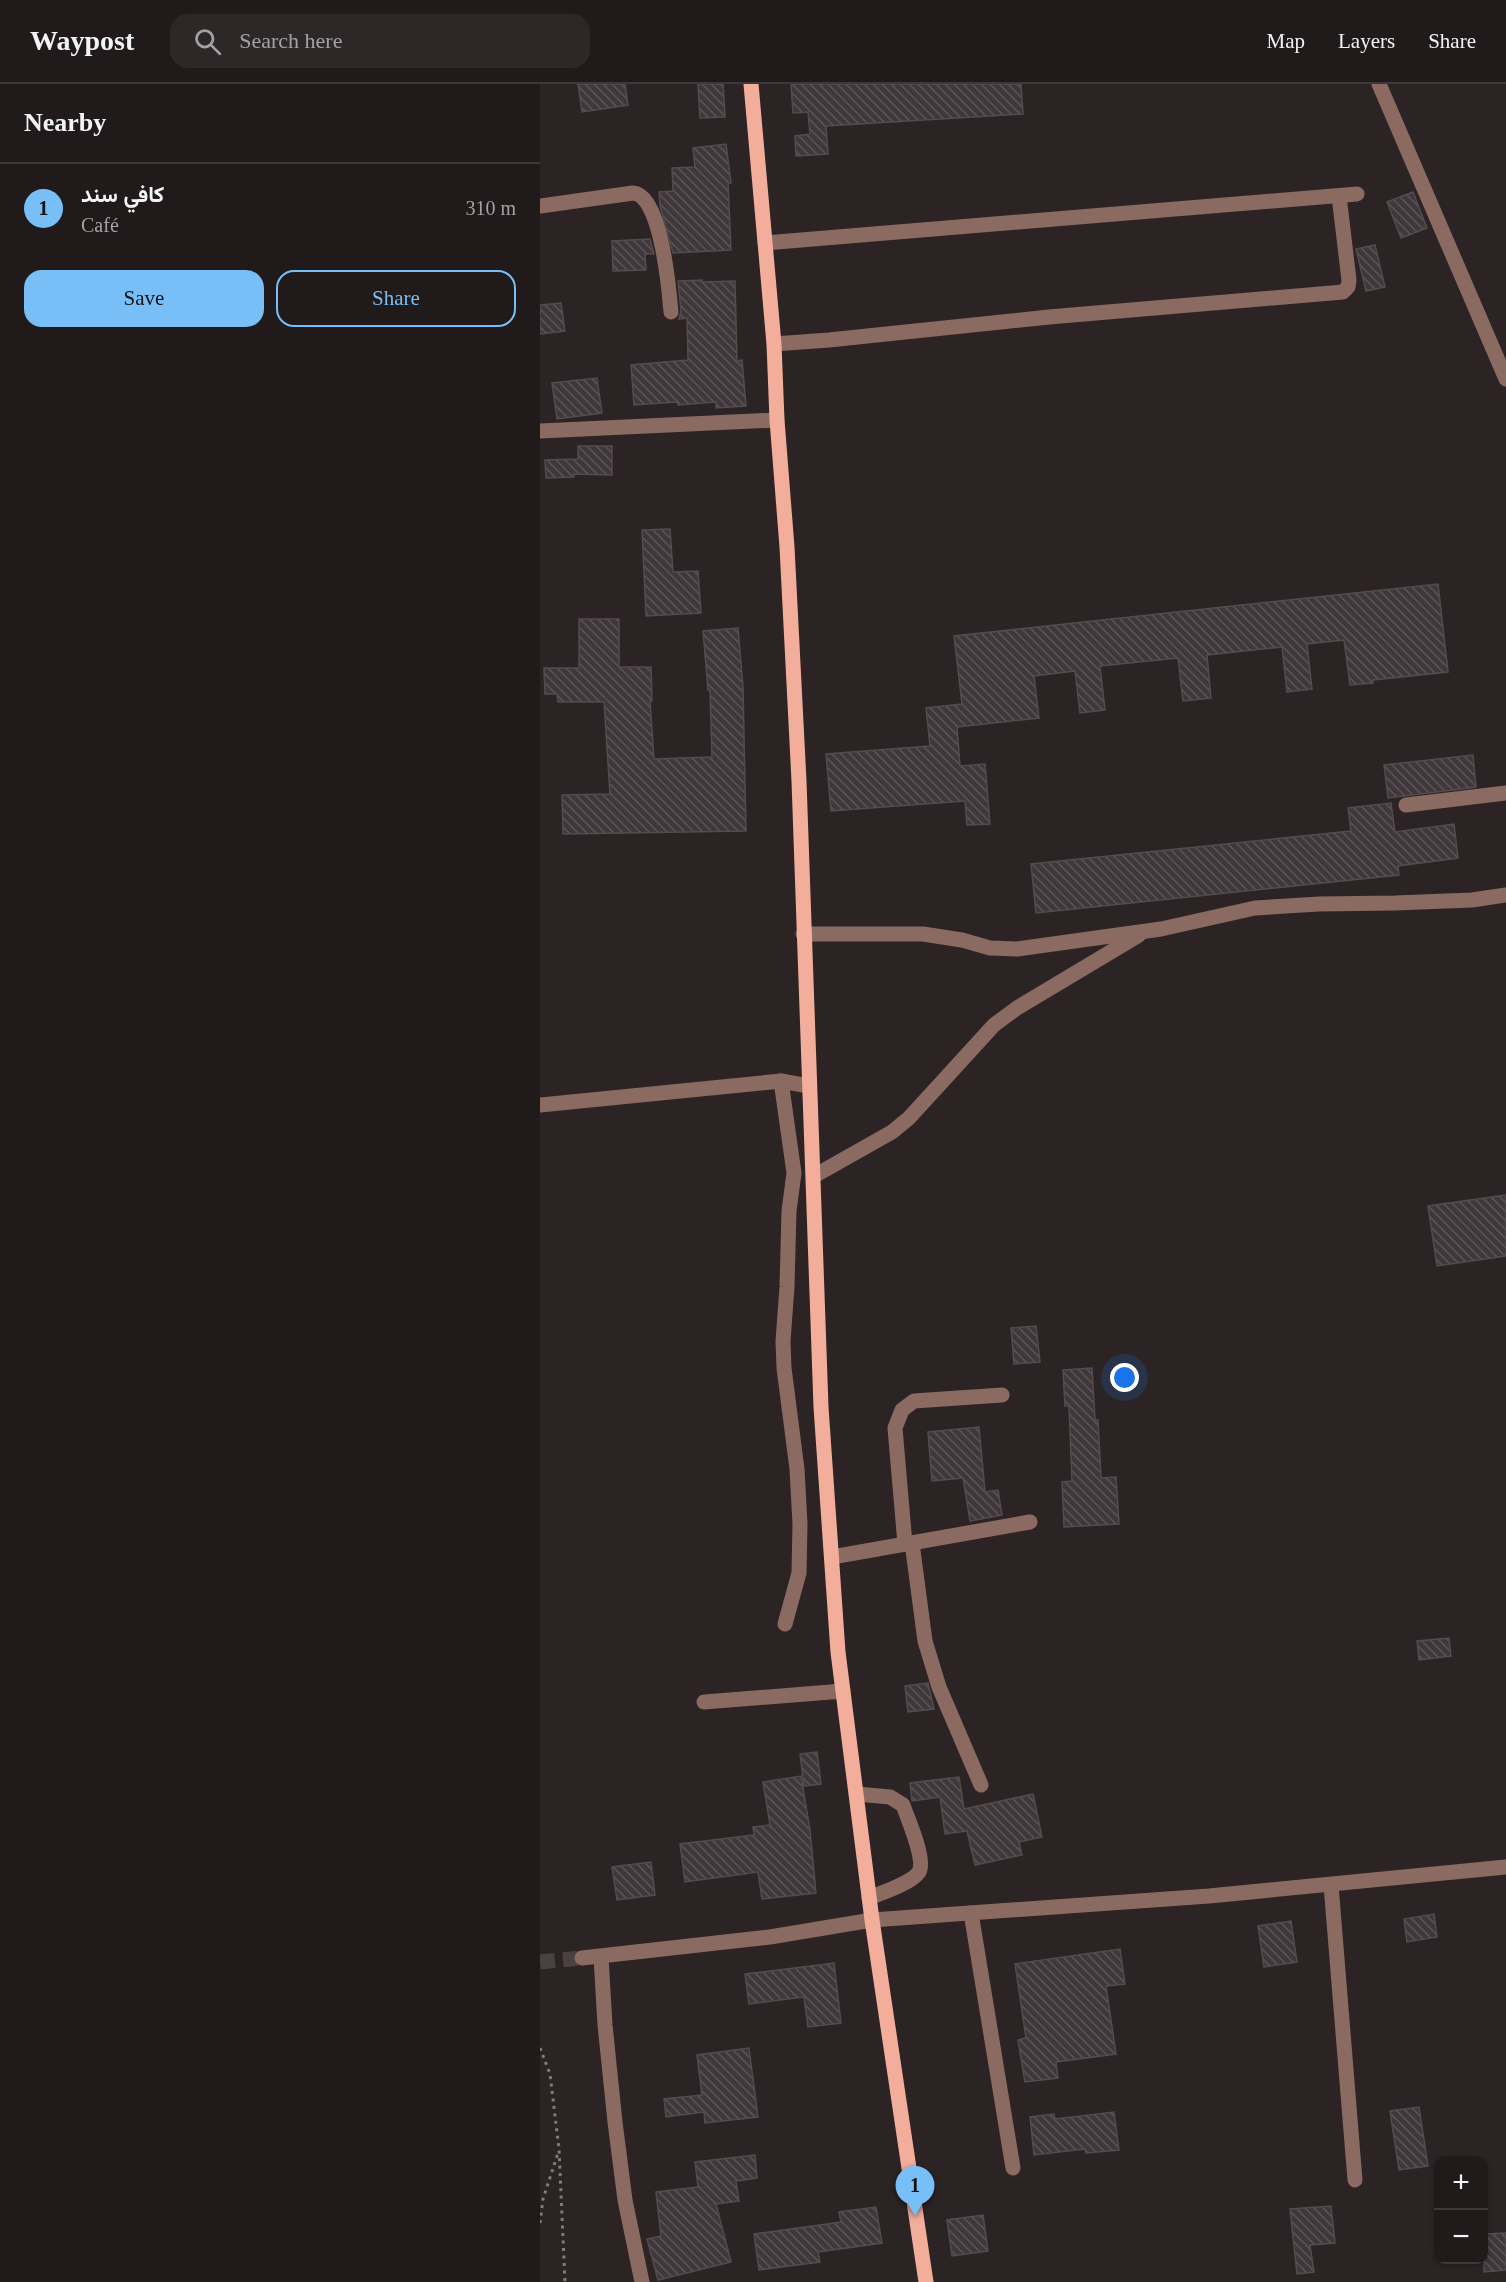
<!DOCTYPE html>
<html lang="en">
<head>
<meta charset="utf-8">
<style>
	body { margin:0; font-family:"Times New Roman",Vazirmatn,serif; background:#2d2728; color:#f1f3f6 }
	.controls { position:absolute; right:18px; bottom:18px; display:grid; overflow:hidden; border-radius:12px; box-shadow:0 2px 4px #0004 }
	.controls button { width:54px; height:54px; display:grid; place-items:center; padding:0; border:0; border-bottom:2px solid #3e383a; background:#211a1b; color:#f1f3f6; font:30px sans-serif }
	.you { position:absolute; left:585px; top:1294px; width:21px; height:21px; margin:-15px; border:4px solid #fff; border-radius:50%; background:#1a73e8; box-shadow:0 0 0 9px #1a73e833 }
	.badge { display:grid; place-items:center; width:39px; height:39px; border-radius:50%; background:#78bff7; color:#111; font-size:20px; font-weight:700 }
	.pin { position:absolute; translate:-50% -50px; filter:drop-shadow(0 2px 3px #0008) }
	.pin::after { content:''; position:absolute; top:32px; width:21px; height:18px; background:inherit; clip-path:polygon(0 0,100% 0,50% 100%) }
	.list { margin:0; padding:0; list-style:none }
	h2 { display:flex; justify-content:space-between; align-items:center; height:78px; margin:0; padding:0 24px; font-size:26px }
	h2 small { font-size:20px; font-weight:400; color:#a2a1a3 }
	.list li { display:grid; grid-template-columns:39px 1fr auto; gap:18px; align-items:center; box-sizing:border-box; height:90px; padding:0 24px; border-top:2px solid #3e383a }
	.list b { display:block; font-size:22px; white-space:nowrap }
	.list p { margin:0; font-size:20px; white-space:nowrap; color:#a2a1a3 }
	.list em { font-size:20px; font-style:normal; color:#a2a1a3 }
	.actions { display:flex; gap:12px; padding:18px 24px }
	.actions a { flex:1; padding:14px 0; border:2px solid #78bff7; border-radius:18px; text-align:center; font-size:21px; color:#78bff7 }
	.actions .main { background:#78bff7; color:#111 }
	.icon { flex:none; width:33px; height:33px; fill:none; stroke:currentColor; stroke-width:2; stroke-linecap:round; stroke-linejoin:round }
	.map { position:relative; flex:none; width:966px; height:2198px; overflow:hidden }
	header { display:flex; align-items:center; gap:36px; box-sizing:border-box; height:84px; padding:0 30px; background:#211a1b; border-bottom:2px solid #3e383a }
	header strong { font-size:28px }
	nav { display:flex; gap:33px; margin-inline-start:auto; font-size:21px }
	.search { width:420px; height:54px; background:#2d2728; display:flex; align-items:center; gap:15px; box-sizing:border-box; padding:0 21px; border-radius:18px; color:#a2a1a3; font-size:22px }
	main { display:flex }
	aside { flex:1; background:#211a1b }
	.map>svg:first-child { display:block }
	.building { fill:url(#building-back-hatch); stroke:#544b4f; stroke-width:1.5 }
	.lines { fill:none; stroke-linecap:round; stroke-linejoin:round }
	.minor-tunnel { stroke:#494142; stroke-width:15; stroke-dasharray:15 8; stroke-linecap:butt }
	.path { stroke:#837b7c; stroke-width:3; stroke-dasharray:3 4.5; stroke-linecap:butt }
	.minor { stroke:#8b6a61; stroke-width:15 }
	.major { stroke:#f2ae9a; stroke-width:15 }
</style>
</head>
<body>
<header>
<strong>Waypost</strong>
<div class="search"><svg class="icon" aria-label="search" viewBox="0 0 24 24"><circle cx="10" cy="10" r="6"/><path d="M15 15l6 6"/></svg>Search here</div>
<nav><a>Map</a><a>Layers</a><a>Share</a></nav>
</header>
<main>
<aside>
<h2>Nearby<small></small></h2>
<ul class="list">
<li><span class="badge">1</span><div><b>كافي سند</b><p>Café</p></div><em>310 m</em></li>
</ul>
<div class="actions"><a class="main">Save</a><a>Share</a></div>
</aside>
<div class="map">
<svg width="966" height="2198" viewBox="0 0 966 2198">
	<defs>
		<pattern id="building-back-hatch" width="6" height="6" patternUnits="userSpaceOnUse" patternTransform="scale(1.5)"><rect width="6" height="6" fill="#3f373b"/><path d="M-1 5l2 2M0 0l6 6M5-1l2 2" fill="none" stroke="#5b5457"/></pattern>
	</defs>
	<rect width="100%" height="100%" fill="#2c2324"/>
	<!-- building -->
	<g class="building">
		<polygon points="38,0 85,0 88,21 42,28"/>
		<polygon points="158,0 183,0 185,33 160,34"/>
		<polygon points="251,0 481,0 483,30 286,42 288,70 256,72 255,52 270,50 268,28 253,29"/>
		<polygon points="186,60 191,99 188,99 191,166 133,169 120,122 119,108 133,107 132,84 155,83 153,64"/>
		<polygon points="873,108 887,144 861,154 847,118"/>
		<polygon points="110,155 114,170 105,170 106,186 73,187 72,157"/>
		<polygon points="835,161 845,203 826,207 816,165"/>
		<polygon points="162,196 162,198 195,197 197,277 202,276 206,322 176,324 176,318 138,321 137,318 94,321 91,281 148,276 147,234 139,235 141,227 138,197"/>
		<polygon points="21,219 25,247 0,250 0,221"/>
		<polygon points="57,294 62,329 17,335 12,299"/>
		<polygon points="38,362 72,362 72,391 34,390 34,393 6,394 5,376 38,375"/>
		<polygon points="130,445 133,488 158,487 161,529 106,532 102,446"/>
		<polygon points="898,500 908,588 833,596 833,599 810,601 804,556 767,560 772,605 747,608 742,563 667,571 671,614 643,617 638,574 560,582 565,626 540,629 535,587 494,592 499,634 417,643 420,682 445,680 450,740 427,741 425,717 291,727 286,670 390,662 386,624 422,620 414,552"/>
		<polygon points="39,535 79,535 79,583 111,583 112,617 110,617 114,675 172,673 170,606 168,606 163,547 198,544 203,603 206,747 23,750 22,711 70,710 64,618 18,618 17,610 5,610 4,584 39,584"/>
		<polygon points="933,671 936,703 848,714 844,681"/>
		<polygon points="851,719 855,748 914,740 918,774 858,782 859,791 496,829 491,780 811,747 808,724"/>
		<polygon points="966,1111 966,1172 897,1182 888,1122"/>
		<polygon points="496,1242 500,1278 474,1280 471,1244"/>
		<polygon points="552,1284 555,1336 558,1336 561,1394 576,1393 579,1440 524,1443 522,1398 532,1397 529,1322 525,1322 523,1286"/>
		<polygon points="439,1343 445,1408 458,1406 462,1431 430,1437 423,1394 392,1397 388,1348"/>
		<polygon points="909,1554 911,1572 879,1576 877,1557"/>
		<polygon points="388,1599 394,1625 368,1628 365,1602"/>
		<polygon points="277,1668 281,1700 264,1702 260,1670"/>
		<polygon points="261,1692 270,1746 276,1809 222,1815 218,1788 145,1798 140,1760 214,1751 213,1743 230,1741 223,1698"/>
		<polygon points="419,1693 424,1725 493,1710 502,1753 479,1758 482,1771 435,1781 427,1747 405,1750 400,1713 372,1717 370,1699"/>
		<polygon points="111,1778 115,1811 77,1816 72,1783"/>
		<polygon points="894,1830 897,1853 867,1858 864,1835"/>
		<polygon points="751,1837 757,1878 724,1883 718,1842"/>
		<polygon points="580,1865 585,1900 566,1902 576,1970 516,1978 518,1994 485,1998 478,1956 486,1954 475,1880"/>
		<polygon points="294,1879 301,1939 268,1943 264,1913 209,1920 205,1890"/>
		<polygon points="209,1964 218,2033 165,2039 164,2028 126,2033 124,2015 162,2011 157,1971"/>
		<polygon points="879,2023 888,2082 859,2086 850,2027"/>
		<polygon points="574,2028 579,2066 546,2069 545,2065 494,2071 490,2033 514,2030 515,2035"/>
		<polygon points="215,2071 217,2094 196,2097 199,2117 176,2120 191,2178 118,2196 107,2155 121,2152 116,2108 158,2103 155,2078"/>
		<polygon points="791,2122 795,2159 770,2161 774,2188 757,2190 750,2125"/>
		<polygon points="336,2123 342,2159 278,2168 280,2178 219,2186 214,2150 301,2138 299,2128"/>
		<polygon points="443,2131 448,2167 412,2172 407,2136"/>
		<polygon points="966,2149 966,2186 944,2188 944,2150"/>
	</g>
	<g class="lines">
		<!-- minor-tunnel -->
		<polyline class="minor-tunnel" points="0,1878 42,1874"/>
		<!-- path -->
		<g class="path">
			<polyline points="0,1964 10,1990 19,2065 25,2198"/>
			<polyline points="0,2139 3,2115 18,2069"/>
		</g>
		<!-- minor -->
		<g class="minor">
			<polyline points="839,0 966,295"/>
			<path d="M0,122l93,-13c28,1 36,96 38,119"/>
			<polyline points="225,159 817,110"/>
			<polyline points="234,260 289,256 509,233 803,208 808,203 809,196 799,112"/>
			<polyline points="0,347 237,336"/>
			<polyline points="866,721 966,709"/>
			<polyline points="263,850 383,850 422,856 450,864 477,865 621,845 715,824 779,820 855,819 932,816 966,811"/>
			<polyline points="241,997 254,1089 249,1127 247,1203 243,1257 244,1284 257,1385 260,1440 259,1489 245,1540"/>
			<polyline points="0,1021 241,997 269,1002"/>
			<polyline points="274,1092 352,1048 369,1034 454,941 477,924 599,851"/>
			<polyline points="372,1459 385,1557 399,1603 441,1701"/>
			<polyline points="365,1460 355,1344 362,1326 374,1317 462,1311"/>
			<polyline points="292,1473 490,1438"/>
			<polyline points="164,1618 303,1607"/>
			<path d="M317,1710l33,3 13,8c5,15 23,54 16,67 -7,11 -38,21 -50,26"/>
			<polyline points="791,1801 815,2096"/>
			<polyline points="431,1829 473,2084"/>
			<polyline points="61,1873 65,1941 75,2038 85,2116 102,2198"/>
			<polyline points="42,1874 230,1853 332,1836 669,1812 966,1783"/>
		</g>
		<!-- major -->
		<polyline class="major" points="211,0 234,260 237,336 247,463 259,697 281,1323 298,1568 332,1836 386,2198"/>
	</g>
</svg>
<div class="controls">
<button>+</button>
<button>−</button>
</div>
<div class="you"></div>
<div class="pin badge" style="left:375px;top:2132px">1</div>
</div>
</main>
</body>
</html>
